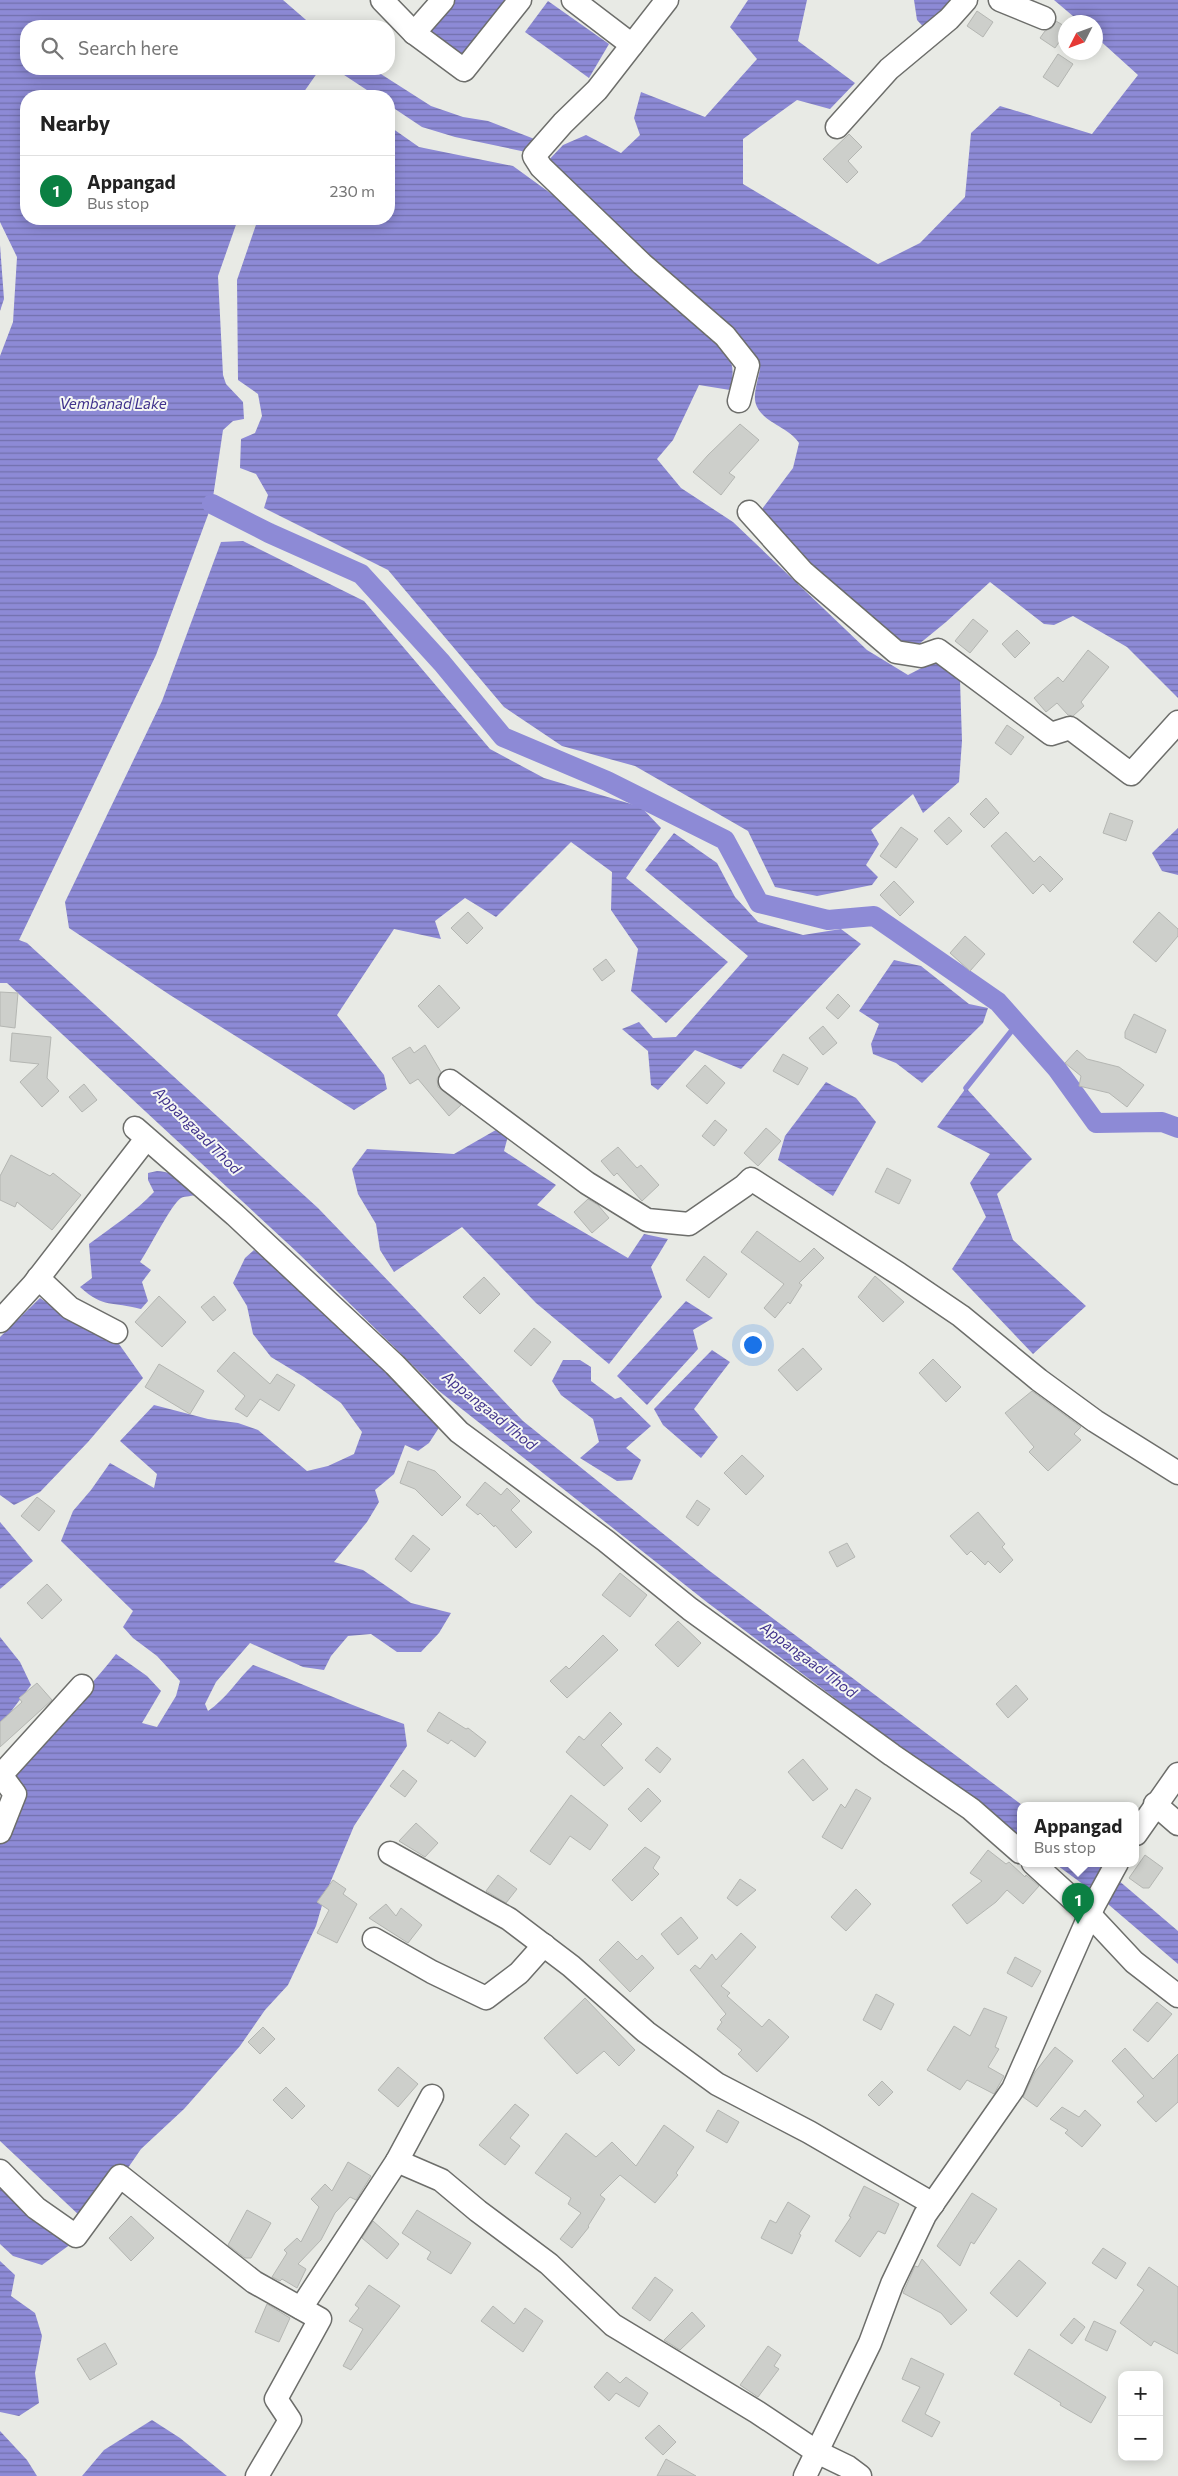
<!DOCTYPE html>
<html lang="en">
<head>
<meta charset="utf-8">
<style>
	body { margin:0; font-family:Commissioner,sans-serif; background:#f2f2f2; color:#222 }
	.controls { position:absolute; right:15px; bottom:15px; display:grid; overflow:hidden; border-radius:10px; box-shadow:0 2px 12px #0003 }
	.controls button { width:45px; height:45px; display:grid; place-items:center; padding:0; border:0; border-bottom:1px solid #e0e0e0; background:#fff; color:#222; font:25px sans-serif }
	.compass { position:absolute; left:1058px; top:15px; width:45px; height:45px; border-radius:50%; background:#fff; box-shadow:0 2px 12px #0003; rotate:228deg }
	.you { position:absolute; left:752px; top:1344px; width:18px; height:18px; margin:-12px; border:4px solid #fff; border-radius:50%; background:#1a73e8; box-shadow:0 0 0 8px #1a73e833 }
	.badge { display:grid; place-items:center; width:32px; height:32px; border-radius:50%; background:#0b8043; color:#fff; font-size:16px; font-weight:700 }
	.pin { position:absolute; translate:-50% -41px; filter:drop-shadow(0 1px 2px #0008) }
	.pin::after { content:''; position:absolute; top:26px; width:18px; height:15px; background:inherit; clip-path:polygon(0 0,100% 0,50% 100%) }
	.popup { position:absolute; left:1017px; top:1802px; width:122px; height:65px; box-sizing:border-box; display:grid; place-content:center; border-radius:10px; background:#fff; filter:drop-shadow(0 1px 4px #0005); font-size:16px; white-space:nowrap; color:#767676 }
	.popup b { font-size:19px; color:#222 }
	.popup::after { content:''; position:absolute; left:50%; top:100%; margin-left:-10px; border:10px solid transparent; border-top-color:#fff }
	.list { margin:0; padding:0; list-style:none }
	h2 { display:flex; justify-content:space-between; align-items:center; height:65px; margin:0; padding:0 20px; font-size:21px }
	h2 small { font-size:16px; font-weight:400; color:#767676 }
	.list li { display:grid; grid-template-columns:32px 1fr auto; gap:15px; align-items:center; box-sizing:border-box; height:70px; padding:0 20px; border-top:1px solid #e0e0e0 }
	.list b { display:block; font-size:19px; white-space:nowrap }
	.list p { margin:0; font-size:16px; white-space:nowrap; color:#767676 }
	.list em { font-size:16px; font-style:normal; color:#767676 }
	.icon { flex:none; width:28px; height:28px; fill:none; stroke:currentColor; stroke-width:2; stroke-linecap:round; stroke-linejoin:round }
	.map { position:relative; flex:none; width:1178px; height:2476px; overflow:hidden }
	.search { position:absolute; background:#fff; box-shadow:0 2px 12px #0003; left:20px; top:20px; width:375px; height:55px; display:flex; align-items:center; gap:12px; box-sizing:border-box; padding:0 18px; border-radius:20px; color:#767676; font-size:19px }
	.panel { position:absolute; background:#fff; box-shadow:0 2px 12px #0003; left:20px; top:90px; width:375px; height:135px; border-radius:20px }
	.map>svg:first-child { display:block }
	.water { fill:url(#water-rules) }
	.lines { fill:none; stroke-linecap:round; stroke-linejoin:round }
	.stream { stroke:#8d8ad6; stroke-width:5.5 }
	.canal { stroke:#8d8ad6; stroke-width:20 }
	.building { fill:#cdcfcb; stroke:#b4b6b2 }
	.street-casing { stroke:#6d6e6b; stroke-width:25 }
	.street { stroke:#fff; stroke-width:22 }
	.labels { text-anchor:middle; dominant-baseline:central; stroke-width:4; stroke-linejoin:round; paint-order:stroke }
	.water-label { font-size:15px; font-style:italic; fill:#40328c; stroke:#f5f7f3 }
</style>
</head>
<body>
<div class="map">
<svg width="1178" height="2476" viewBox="0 0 1178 2476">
	<defs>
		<pattern id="water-rules" width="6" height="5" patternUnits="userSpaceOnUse" patternTransform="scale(1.25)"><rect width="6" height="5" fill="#8d8ad6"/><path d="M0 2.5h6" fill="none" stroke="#7270ac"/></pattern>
	</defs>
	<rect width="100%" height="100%" fill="#e8eae5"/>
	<!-- water -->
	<g class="water">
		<polygon points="0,0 283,0 313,26 26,26 26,69 320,69 301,96 26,96 26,219 238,219 218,276 223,375 226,384 243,402 244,419 233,421 223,430 212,504 156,655 19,940 27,943 318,1208 523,1421 707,1569 1022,1805 1020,1837 708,1603 439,1391 298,1253 7,983 0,983 0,356 13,322 17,257 0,222"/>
		<polygon points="452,0 506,0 464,60 428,34"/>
		<path d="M748,0h59l-9,41 57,42 -25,26 -33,-9 -54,39v45l135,80 42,-21 45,-46 6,-64 29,-27 92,28 46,-59 -42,-38v-15h-16l-26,-22h124v698l-51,-51 -54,-31 -19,9 -10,-1 -54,-42 -44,40 -33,27 -40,-28 -66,-54 -48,-54 34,-45 6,-25c-10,-17 -41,-21 -44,-43 -1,-10 4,-23 5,-32l-15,-23 -200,-181 18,-19 23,-10 35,18 19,-18 -6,-17 7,-26 64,25 52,-58 -27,-32z"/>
		<polygon points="914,0 956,0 929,33 917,20"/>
		<polygon points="548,1 609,44 589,78 525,32"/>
		<polygon points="335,69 373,69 431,106 463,117 488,121 537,140 531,153 455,137 422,127 389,105 389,96 376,96"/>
		<path d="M389,126l30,21 94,19 40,29 157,143c20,19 27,23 20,52l-31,-5 -26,55 -16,19 24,29 52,34 134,128 41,25 27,-14 25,19 2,61 -3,41 -36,31 -10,-19 -42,36 8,14 -13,21 12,12 -6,8 -55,11 -42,-9 -27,-56 -113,-65 -73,-20 -58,-39 -116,-137 -124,-62 4,-13 -12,-21 -16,-6 1,-29 14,-6 7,-17 -4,-22 -20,-14 -1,-100 21,-61h131z"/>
		<polygon points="0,245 4,299 0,311"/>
		<polygon points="243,541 364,601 490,749 544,778 641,807 661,828 626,878 728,962 666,1023 631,991 638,949 611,910 612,872 571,842 496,917 465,898 435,921 441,939 394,929 337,1015 384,1075 387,1089 354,1110 170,995 69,928 65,902 162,701 221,542"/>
		<polygon points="1178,828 1178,875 1162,871 1152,853"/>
		<polygon points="674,833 717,863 735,897 758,922 803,935 841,929 861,944 741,1069 695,1050 658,1090 651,1085 648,1051 622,1029 639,1022 653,1038 676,1037 748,956 645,870"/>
		<polygon points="894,960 921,966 969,1004 988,1008 983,1023 922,1083 896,1063 873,1054 871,1044 879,1024 859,1011"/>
		<polygon points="826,1082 856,1098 876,1122 833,1196 778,1160 785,1136"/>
		<polygon points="966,1088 1032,1159 997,1194 1013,1240 1086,1306 1033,1354 952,1269 986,1217 970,1183 990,1154 937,1127"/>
		<polygon points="501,1127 508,1136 504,1151 556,1185 537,1205 628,1258 644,1234 668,1239 651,1267 662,1297 609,1364 536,1303 462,1227 394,1272 380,1250 376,1224 358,1194 352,1169 367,1149 454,1154"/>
		<path d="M157,1171c19,1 28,12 40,24 -4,1 -12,1 -16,3 -9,5 -32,51 -41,64l11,8 -9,12 6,19 -7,8c-29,-8 -37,0 -61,-22l12,-9 -3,-34c23,-17 46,-32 65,-52l-6,-12v-7z"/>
		<path d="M254,1250l32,25 158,145 -15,23 -11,8 -13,-6 -11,29 -19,16 4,12 -12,20 -33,40 29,8 48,33 40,10 -12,20 -18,19h-24l-26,-18 -23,2 -17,20 -7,14 -21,-3 -53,-24 -34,39 -11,22 3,7c18,-12 29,-31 45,-46 51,19 100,42 151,59l3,22 -53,80 -29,69 -9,31 -28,59 -23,25 -25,36 -56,63 -43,40 -20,29 -41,38 -80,-75v-298l20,-39 -8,-28c30,-44 71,-79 104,-122l31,22 14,15 -19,32 15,4 19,-31 4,-15 -23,-25 -24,-18 -10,-11 10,-16 -72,-70 12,-30 18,-21 19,-27 44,25 3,-14 -37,-33 34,-36 54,14 30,4 20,7 49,41 21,-5 26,-12 8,-22 -21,-29 -37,-26 -33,-20 -18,-23 -6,-28 -14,-23 12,-25z"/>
		<polygon points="40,1298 84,1328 119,1344 143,1378 88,1442 40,1492 14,1505 0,1495 0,1337"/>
		<polygon points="686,1301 713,1318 693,1330 698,1349 647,1405 617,1376"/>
		<polygon points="712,1350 730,1362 694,1409 718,1437 701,1458 663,1425 654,1409"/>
		<polygon points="563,1360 580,1360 591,1367 591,1381 615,1399 621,1397 651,1426 626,1448 641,1460 632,1480 617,1481 580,1458 599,1442 593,1419 561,1395 552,1381"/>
		<polygon points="0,1522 33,1561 0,1589"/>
		<polygon points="0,1637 20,1662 31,1685 0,1726"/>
		<polygon points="1054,1863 1098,1863 1178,1931 1178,1964 1095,1893"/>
		<polygon points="0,2181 82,2236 42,2265 13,2256 0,2244"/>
		<polygon points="0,2261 15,2275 11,2296 35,2313 42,2336 35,2373 39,2403 19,2416 0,2412"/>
		<polygon points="152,2420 180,2438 227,2476 82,2476 104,2450"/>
		<polygon points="0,2431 27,2460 37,2476 0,2476"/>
	</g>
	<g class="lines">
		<!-- stream -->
		<polyline class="stream" points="966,1088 1017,1024"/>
		<!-- canal -->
		<polyline class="canal" points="212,504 269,533 361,574 442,663 503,737 607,781 725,840 759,903 828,920 874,916 998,1002 1057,1069 1096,1123 1162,1122 1178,1128"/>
	</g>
	<!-- building -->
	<g class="building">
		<polygon points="977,11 993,22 983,37 967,26"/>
		<polygon points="1056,21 1066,27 1066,32 1055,48 1040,38 1045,31 1052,28"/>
		<polygon points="1058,54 1073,64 1058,87 1043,77"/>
		<polygon points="849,134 862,147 848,161 858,172 847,183 823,159"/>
		<polygon points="740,424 759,440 729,473 735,477 721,495 693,472 708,455"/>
		<polygon points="973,619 988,631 970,653 955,641"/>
		<polygon points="1017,630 1030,643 1015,658 1002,644"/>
		<polygon points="1088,650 1109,667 1081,702 1084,706 1073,716 1068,715 1057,703 1046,712 1034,698 1058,677 1063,682"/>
		<polygon points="1007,725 1024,737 1011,755 995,743"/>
		<polygon points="986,798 999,813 984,828 970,814"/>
		<polygon points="1110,813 1133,821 1126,841 1103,833"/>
		<polygon points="949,817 962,831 947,845 934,831"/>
		<polygon points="901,827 918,839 896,868 880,856"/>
		<polygon points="1006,832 1034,862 1040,856 1063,879 1050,892 1043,884 1033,894 991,846"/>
		<polygon points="894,881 914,902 900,916 880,895"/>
		<polygon points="468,912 483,928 467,944 451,928"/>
		<polygon points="1159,912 1178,929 1178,936 1156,962 1133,942"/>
		<polygon points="965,936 985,954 970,971 950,953"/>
		<polygon points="606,959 615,971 602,981 593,969"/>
		<polygon points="439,985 460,1008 438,1028 418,1006"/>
		<polygon points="0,992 18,993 15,1028 0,1026"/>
		<polygon points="838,994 850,1006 838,1019 826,1008"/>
		<polygon points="1134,1014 1166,1030 1156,1053 1125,1038 1125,1032"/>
		<polygon points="823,1026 837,1043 823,1055 809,1038"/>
		<polygon points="12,1033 51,1037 47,1078 59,1091 42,1107 20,1082 39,1064 10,1061"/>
		<polygon points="425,1045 441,1072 437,1079 438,1087 461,1105 449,1116 418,1079 410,1084 392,1058 410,1047 414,1053"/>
		<polygon points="1077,1050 1087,1059 1119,1067 1144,1085 1127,1107 1109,1093 1079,1086 1081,1076 1065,1063"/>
		<polygon points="783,1054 808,1068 798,1085 773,1071"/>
		<polygon points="705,1065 725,1083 707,1104 686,1086"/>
		<polygon points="84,1084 97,1100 82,1112 69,1097"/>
		<polygon points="715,1120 727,1130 714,1146 702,1136"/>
		<polygon points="766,1128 781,1141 758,1166 744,1153"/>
		<polygon points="618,1147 637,1168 641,1165 659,1185 642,1201 617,1173 614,1176 601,1161"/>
		<polygon points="11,1155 50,1176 53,1173 81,1195 52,1230 17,1202 15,1207 0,1200 0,1176"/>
		<polygon points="887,1168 911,1180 899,1204 875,1192"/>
		<polygon points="588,1199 598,1205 609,1218 592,1233 574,1212"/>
		<polygon points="757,1231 800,1262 814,1248 824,1258 799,1283 802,1285 790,1304 788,1302 775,1318 764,1308 784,1284 741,1252"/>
		<polygon points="704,1256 727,1274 709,1298 686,1280"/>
		<polygon points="875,1276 904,1302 883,1322 858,1297"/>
		<polygon points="484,1277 500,1294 480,1314 463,1297"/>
		<polygon points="159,1296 186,1322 162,1347 135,1322"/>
		<polygon points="214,1296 226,1310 213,1321 201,1307"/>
		<polygon points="534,1328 551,1342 531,1366 514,1351"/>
		<polygon points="803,1348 822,1369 797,1391 778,1370"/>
		<polygon points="234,1352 270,1384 277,1374 295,1385 279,1411 260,1399 247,1417 235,1409 245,1396 217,1371"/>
		<polygon points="933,1359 961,1387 946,1402 919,1373"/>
		<polygon points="159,1364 204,1391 190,1414 145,1387"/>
		<polygon points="1032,1391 1081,1427 1074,1434 1081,1440 1048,1471 1029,1452 1034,1447 1005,1413"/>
		<polygon points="742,1455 764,1476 746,1495 724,1473"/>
		<polygon points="408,1461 435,1471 461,1497 442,1516 415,1489 400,1483"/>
		<polygon points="485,1482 501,1495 507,1488 520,1501 511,1510 532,1532 516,1548 495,1525 494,1527 480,1513 478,1515 466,1505"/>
		<polygon points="37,1497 55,1511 39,1531 21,1516"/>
		<polygon points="697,1500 710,1509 698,1526 686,1517"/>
		<polygon points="978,1512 1005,1544 1002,1547 1013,1560 1000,1573 988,1561 985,1565 971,1551 967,1555 950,1536"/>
		<polygon points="413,1535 430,1549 411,1572 395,1559"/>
		<polygon points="847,1543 855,1557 837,1567 829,1552"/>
		<polygon points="620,1573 647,1595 630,1617 602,1595"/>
		<polygon points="47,1584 62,1600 42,1619 27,1603"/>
		<polygon points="678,1621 701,1643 678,1667 655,1645"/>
		<polygon points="603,1635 618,1650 567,1698 550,1681 566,1666 569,1669"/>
		<polygon points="37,1683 52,1700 0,1747 0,1722 22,1702 19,1698"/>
		<polygon points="1016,1685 1028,1699 1008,1718 996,1704"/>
		<polygon points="439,1712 466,1729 468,1728 486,1742 475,1757 451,1740 448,1744 427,1731"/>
		<polygon points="610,1712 622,1724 601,1745 623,1768 604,1786 566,1752 579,1736 584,1740"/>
		<polygon points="657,1747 671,1759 660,1773 645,1760"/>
		<polygon points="803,1759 828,1789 813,1801 788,1772"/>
		<polygon points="403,1770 417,1781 405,1797 390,1786"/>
		<polygon points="648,1788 661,1801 641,1822 628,1809"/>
		<polygon points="856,1789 871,1798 842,1849 822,1837 841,1804 845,1808"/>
		<polygon points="571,1795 608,1825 590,1850 570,1836 550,1865 530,1851"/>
		<polygon points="416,1823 438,1843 425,1857 399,1841"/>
		<polygon points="645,1847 660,1857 653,1868 659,1874 632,1901 612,1880"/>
		<polygon points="988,1850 1006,1864 1009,1862 1025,1877 1026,1875 1039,1886 1023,1904 1007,1890 996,1902 967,1924 952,1905 982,1881 970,1873"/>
		<polygon points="1145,1855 1163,1868 1149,1888 1143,1888 1129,1878"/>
		<polygon points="498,1875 517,1889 506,1903 486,1891"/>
		<polygon points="740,1879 756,1890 737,1906 727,1898"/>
		<polygon points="333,1880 346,1889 343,1894 357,1904 337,1943 317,1933 329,1910 317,1902"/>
		<polygon points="856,1889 871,1904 846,1931 831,1917"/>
		<polygon points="386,1904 396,1916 401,1908 422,1925 408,1943 369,1918"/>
		<polygon points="681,1917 698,1938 678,1955 661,1934"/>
		<polygon points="741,1933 756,1947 721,1986 730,1993 727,1996 762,2027 769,2019 789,2037 757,2072 738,2054 742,2050 717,2029 722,2022 720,2020 726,2014 690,1970 695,1965 700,1969 712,1954 716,1960"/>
		<polygon points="618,1941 637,1960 642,1955 654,1968 630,1992 599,1960"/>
		<polygon points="1015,1957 1041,1971 1032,1987 1007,1973"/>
		<polygon points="876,1994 894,2004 881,2030 863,2020"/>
		<polygon points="585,1998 635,2050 619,2066 604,2051 577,2074 544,2038"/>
		<polygon points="1157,2002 1172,2014 1148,2042 1133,2030"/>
		<polygon points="984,2008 1007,2017 995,2047 999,2049 988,2067 1004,2076 994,2094 967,2080 960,2090 927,2070 954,2026 970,2036"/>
		<polygon points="263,2027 275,2039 260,2054 248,2042"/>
		<polygon points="1055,2047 1073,2061 1037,2107 1023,2097 1035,2072"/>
		<polygon points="1125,2048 1153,2079 1178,2054 1178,2102 1156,2122 1137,2102 1144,2096 1112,2061"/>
		<polygon points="398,2067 418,2084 398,2107 378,2090"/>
		<polygon points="882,2081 893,2092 879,2106 868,2095"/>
		<polygon points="286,2087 305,2106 292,2119 273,2100"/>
		<polygon points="515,2104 529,2115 510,2138 520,2146 505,2165 479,2145"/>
		<polygon points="1062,2107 1079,2117 1085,2110 1101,2125 1082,2147 1065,2133 1068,2130 1050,2119"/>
		<polygon points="718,2110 739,2122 727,2143 706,2131"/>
		<polygon points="664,2125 694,2147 676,2173 678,2175 655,2203 620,2175 600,2195 605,2199 588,2226 589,2227 572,2248 560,2239 581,2213 568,2204 571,2198 535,2173 566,2133 596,2157 612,2142 636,2166"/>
		<polygon points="348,2162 371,2176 356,2200 350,2197 335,2213 321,2240 298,2264 306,2269 297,2288 282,2279 280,2281 272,2277 287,2253 284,2250 297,2238 301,2242 319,2207 311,2199 325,2184 332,2191"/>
		<polygon points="864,2186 899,2204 885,2234 878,2231 860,2257 835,2241 851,2217 849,2216"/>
		<polygon points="972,2193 997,2209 974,2244 971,2242 960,2266 937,2246"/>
		<polygon points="788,2202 810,2216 799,2234 801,2235 792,2254 761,2238 770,2220 776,2223"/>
		<polygon points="247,2210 271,2223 251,2258 245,2258 228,2245"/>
		<polygon points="417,2210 471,2243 451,2274 427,2259 431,2252 402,2233"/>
		<polygon points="131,2216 154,2238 131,2261 109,2238"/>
		<polygon points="373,2221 399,2244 387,2259 362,2238"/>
		<polygon points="1103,2248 1126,2263 1116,2279 1092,2263"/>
		<polygon points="922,2259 967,2310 951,2325 941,2313 903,2293 915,2266 918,2267"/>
		<polygon points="1019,2260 1046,2283 1017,2317 990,2293"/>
		<polygon points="1149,2267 1178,2287 1178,2354 1154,2341 1151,2346 1120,2323 1144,2290 1137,2285"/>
		<polygon points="655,2277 673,2290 650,2321 632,2308"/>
		<polygon points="369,2285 400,2306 351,2370 343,2366 363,2329 349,2321 359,2308 355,2305"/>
		<polygon points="267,2304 290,2318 279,2342 255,2332"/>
		<polygon points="493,2306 514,2324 525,2308 543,2321 523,2352 481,2321"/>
		<polygon points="692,2312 705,2326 680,2350 664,2340"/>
		<polygon points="1074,2318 1085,2327 1072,2344 1060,2335"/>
		<polygon points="1094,2321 1116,2331 1107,2351 1085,2340"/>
		<polygon points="105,2343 117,2364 90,2380 77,2359"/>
		<polygon points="768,2346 781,2355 774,2366 779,2369 758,2397 740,2385"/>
		<polygon points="1029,2349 1106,2397 1091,2423 1060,2405 1061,2403 1014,2374"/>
		<polygon points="911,2358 944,2374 925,2414 940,2422 932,2437 902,2421 920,2387 902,2379"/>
		<polygon points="607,2372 620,2383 626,2377 648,2393 639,2407 616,2393 609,2401 594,2387"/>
		<polygon points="659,2425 676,2442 663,2455 645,2438"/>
		<polygon points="666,2459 696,2476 657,2476"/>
	</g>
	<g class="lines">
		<!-- street casing -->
		<g class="street-casing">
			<g id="street">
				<polyline points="382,0 414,33"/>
				<polyline points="443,0 414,33 464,70 520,0"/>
				<polyline points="573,0 632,45"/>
				<polyline points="667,0 597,90 563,123 534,156 541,167 642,264 725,336 748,365 739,401"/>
				<polyline points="1000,0 1044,18"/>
				<polyline points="837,127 889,69 949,19 966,0"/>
				<polyline points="749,512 803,572 896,652 921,656 938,650 1051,734 1070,728 1131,774 1178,722"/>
				<polyline points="450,1081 587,1183 647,1220 689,1224 744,1186 751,1179 899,1274 961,1316 1039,1380 1095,1421 1178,1473"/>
				<polyline points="135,1128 235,1215 395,1365 459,1432 606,1541 690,1609 892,1755 971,1809 1020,1852"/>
				<polyline points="38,1278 70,1308 116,1332"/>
				<polyline points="0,1321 33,1285 146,1139"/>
				<polyline points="1155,1804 1178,1824"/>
				<polyline points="0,1832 15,1794 1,1775 82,1686"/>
				<polyline points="1136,1834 1178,1774"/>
				<polyline points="390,1853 509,1919 571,1966 646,2032 717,2084 809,2132 933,2204"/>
				<polyline points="1033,1863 1090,1915 1134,1962 1178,1996"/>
				<polyline points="374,1939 432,1972 486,1998 519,1973 544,1945"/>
				<polyline points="397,2161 432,2096"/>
				<polyline points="0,2171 36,2208 76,2236 120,2176 254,2282 320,2319 276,2399 290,2420 257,2476"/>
				<polyline points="301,2308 397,2161 441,2180 478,2211 549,2264 613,2325 757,2412 817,2452 848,2467 860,2476"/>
				<polyline points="805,2476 870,2343 892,2284 925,2215 1013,2089 1094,1905 1117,1863"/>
			</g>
		</g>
		<!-- street -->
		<use href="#street" class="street"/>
	</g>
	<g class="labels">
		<!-- water labels -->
		<g class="water-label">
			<text x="113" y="403">Vembanad Lake</text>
			<text transform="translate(198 1130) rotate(45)">Appangaad Thod</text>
			<text transform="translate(490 1410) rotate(39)">Appangaad Thod</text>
			<text transform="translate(809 1659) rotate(37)">Appangaad Thod</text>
		</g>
	</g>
</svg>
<div class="controls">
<button>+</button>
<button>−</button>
</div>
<svg class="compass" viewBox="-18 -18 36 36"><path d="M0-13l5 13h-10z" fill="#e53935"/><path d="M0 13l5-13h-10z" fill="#767676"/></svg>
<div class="you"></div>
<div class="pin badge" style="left:1078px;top:1924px">1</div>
<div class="popup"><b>Appangad</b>Bus stop</div>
<div class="search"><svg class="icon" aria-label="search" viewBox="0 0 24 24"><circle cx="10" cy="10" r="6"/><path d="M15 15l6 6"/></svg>Search here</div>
<section class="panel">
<h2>Nearby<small></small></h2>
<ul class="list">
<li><span class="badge">1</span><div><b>Appangad</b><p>Bus stop</p></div><em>230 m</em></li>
</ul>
</section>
</div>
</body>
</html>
